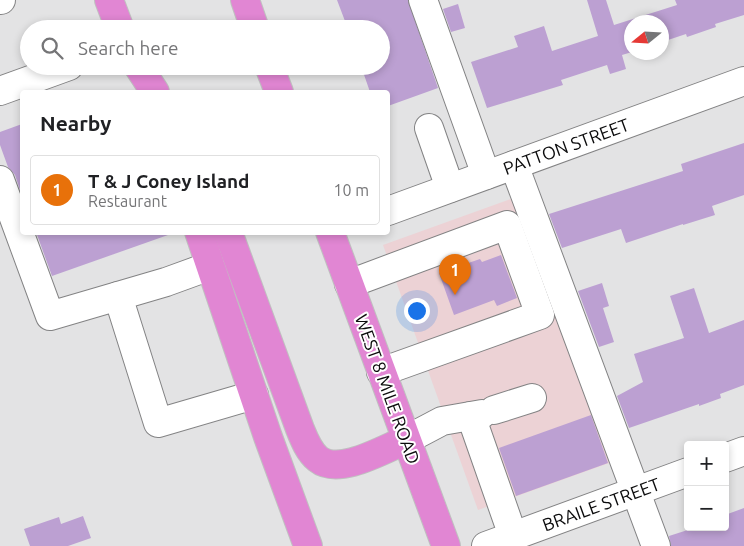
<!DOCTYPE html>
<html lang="en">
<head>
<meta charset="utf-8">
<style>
	body { margin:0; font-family:Ubuntu,sans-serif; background:#f6f6f6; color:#202124 }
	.controls { position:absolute; right:15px; bottom:15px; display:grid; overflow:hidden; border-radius:5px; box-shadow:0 2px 8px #0003 }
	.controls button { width:45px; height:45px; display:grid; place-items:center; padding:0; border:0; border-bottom:1px solid #e0e0e0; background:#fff; color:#202124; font:25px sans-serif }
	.compass { position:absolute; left:624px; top:15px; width:45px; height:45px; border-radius:50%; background:#fff; box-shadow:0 2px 8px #0003; rotate:252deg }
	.you { position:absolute; left:416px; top:310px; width:18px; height:18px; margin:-12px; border:4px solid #fff; border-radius:50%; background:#1a73e8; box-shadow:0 0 0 8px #1a73e833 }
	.badge { display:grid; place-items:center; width:32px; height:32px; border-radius:50%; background:#0b8043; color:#fff; font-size:16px; font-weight:700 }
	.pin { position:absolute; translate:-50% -41px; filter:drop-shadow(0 1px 2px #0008) }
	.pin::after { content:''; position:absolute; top:26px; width:18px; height:15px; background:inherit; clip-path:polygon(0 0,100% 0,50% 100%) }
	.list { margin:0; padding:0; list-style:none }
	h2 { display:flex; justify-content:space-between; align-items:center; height:65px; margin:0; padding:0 20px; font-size:21px }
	h2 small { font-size:16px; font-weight:400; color:#757577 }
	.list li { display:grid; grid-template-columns:32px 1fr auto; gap:15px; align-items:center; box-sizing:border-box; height:70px; margin:0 10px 10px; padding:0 10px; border:1px solid #e0e0e0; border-radius:5px }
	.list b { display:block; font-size:19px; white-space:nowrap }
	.list p { margin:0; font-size:16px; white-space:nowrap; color:#757577 }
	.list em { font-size:16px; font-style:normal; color:#757577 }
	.icon { flex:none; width:28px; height:28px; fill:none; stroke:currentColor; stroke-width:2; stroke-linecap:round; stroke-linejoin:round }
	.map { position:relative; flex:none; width:744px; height:546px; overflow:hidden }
	.search { position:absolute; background:#fff; box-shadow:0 2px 8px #0003; left:20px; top:20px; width:370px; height:55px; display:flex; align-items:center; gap:12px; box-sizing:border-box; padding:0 18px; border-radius:28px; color:#757577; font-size:19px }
	.panel { position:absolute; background:#fff; box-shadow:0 2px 8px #0003; left:20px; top:90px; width:370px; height:145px; border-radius:5px }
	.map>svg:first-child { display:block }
	.commercial { fill:#ecd2d5 }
	.building { fill:#bca0d2 }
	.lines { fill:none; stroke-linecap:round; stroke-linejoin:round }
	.minor-casing { stroke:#838384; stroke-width:30 }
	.highway-casing { stroke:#c0c0c0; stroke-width:30 }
	.minor { stroke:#fff; stroke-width:28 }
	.highway { stroke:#e186d3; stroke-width:28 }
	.labels { text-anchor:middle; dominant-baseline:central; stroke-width:4; stroke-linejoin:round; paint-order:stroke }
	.street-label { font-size:18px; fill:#0b0b0c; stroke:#fff }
</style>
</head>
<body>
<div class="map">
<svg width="744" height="546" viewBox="0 0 744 546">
	<rect width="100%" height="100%" fill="#e3e3e4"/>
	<!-- commercial -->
	<polygon class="commercial" points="516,197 612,462 478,510 383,245"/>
	<!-- building -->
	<g class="building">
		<polygon points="337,0 408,0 438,88 388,106 388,92 370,92 361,66 381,66 381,29 348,29"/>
		<polygon points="587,0 606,0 614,25 677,5 675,0 744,0 744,15 715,24 716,27 687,37 686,34 662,42 662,22 632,22 632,52 622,55 626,69 610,74 607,65 561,80 563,85 487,108 471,62 518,47 514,36 544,26 552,51 598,36"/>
		<polygon points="458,4 465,28 451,32 443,9"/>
		<polygon points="22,124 22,196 15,175 8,167 0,145 0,132"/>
		<polygon points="744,143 744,195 712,206 715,215 683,225 683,224 626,243 621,229 562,248 549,214 683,171 681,164"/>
		<polygon points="36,232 167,232 168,235 52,276"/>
		<polygon points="501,255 517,298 497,306 494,300 454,315 439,273 480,259 482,262"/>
		<polygon points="602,283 609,306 603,308 614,342 599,347 578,291"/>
		<polygon points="694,288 709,333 744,320 744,385 720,394 721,398 699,406 699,404 629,428 617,396 643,382 634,354 684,338 670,296"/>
		<polygon points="591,415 608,463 516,496 499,448"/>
		<polygon points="744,508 744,546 671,546 669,536 697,527 725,527 725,515"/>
		<polygon points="83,516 91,538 68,546 30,546 24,529 59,517 61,524"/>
	</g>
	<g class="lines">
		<!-- minor casing -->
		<g class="minor-casing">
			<g id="minor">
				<polyline points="0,0 1,0"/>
				<polyline points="423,0 486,175"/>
				<polyline points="0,91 69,66"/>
				<polyline points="429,128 450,188"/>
				<polyline points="514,165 656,546"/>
				<polyline points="0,180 50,316 166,282 210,266"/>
				<polyline points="388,211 744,81"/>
				<polyline points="349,284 507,225 540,315 381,372"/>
				<polyline points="118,296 158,423 254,395"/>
				<polyline points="494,410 532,398"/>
				<polyline points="471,416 513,536"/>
				<polyline points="406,440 442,421 482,414"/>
				<polyline points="725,458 744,451"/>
				<polyline points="486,546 688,472"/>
			</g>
		</g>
		<!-- highway casing -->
		<g class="highway-casing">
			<g id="highway">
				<polyline points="109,0 120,29"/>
				<polyline points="245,0 255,29"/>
				<polyline points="138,66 155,92"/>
				<polyline points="269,66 279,92"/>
				<polyline points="199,232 268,437 308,546"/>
				<path d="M228,232l72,197c4,10 9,23 18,30 21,17 66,-10 88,-19"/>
				<polyline points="330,232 446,546"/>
			</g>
		</g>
		<!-- minor -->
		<use href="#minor" class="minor"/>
		<!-- highway -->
		<use href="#highway" class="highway"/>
	</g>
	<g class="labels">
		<!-- street labels -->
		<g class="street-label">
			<text transform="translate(566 146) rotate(-20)">PATTON STREET</text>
			<text transform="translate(388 389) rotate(70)">WEST 8 MILE ROAD</text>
			<text transform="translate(601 504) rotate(-20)">BRAILE STREET</text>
		</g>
	</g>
</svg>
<div class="controls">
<button>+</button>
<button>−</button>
</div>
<svg class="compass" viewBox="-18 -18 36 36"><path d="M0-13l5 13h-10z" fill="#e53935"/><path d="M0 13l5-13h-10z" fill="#757577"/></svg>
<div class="you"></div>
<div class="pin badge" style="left:455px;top:295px;background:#e8710a">1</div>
<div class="search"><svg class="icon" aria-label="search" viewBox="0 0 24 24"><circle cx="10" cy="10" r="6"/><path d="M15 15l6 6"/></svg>Search here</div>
<section class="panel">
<h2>Nearby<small></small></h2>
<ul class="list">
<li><span class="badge" style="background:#e8710a">1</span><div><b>T &amp; J Coney Island</b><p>Restaurant</p></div><em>10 m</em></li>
</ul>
</section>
</div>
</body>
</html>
